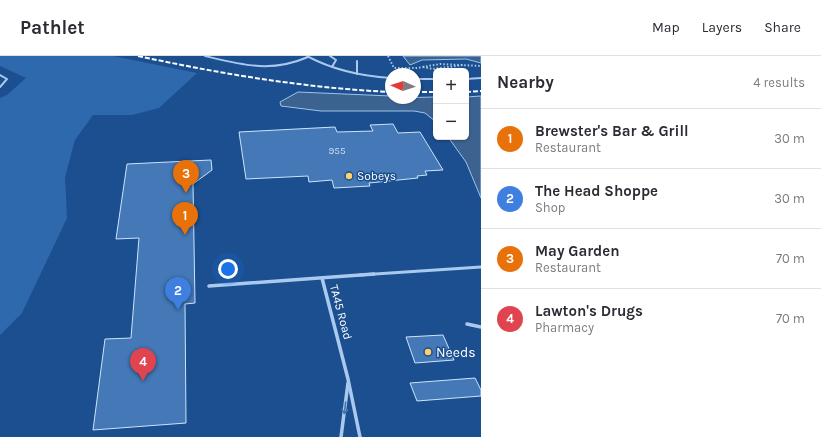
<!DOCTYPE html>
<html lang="en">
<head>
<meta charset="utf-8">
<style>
	body { margin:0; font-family:Karla,sans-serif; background:#f7f7f7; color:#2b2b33 }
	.controls { position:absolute; right:12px; top:12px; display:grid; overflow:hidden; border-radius:6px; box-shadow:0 1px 3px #0004 }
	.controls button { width:36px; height:36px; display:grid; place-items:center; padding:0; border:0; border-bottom:1px solid #e1e1e2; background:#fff; color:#2b2b33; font:20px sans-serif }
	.compass { position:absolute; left:385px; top:12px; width:36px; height:36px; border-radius:50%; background:#fff; box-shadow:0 1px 3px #0004; rotate:273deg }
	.you { position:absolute; left:228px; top:213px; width:14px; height:14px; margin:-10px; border:3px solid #fff; border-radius:50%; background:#1a73e8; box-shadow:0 0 0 6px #1a73e833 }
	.badge { display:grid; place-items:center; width:26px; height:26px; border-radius:50%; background:#d93025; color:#fff; font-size:13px; font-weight:700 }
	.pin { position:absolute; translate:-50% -33px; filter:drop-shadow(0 1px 2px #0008) }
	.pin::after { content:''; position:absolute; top:21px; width:14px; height:12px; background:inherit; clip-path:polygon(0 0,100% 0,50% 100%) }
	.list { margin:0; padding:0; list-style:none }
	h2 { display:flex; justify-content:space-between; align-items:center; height:52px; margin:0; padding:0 16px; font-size:17px }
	h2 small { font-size:13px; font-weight:400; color:#7c7c81 }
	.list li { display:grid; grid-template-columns:26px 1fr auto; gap:12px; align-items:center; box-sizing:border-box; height:60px; padding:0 16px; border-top:1px solid #e1e1e2 }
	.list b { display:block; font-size:15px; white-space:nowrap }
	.list p { margin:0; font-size:13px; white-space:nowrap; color:#7c7c81 }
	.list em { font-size:13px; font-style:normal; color:#7c7c81 }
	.map { position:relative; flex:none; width:481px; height:381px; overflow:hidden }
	header { display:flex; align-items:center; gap:24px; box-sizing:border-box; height:56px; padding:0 20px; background:#fff; border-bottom:1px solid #e1e1e2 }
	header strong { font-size:19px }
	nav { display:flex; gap:22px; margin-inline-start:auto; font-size:14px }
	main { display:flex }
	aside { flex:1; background:#fff }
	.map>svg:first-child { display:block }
	.green { fill:#2e69ad }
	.water { fill:#3c6290; stroke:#9cc4f0 }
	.building { fill:#4478b7; stroke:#cfe3fa }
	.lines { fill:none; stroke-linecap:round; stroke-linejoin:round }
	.path { stroke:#a9c9ee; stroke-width:2; stroke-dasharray:1.5 2; stroke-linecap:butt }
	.lane-far2 { stroke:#a9c9ee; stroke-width:2 }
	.lane-far1 { stroke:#a9c9ee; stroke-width:3 }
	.lane { stroke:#a9c9ee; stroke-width:3.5 }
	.rail { stroke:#fff; stroke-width:2; stroke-dasharray:5 2; stroke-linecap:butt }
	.oneway { stroke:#4674ac }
	.poi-dot { fill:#ffd166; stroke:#1b4f8f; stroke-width:1.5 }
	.labels { text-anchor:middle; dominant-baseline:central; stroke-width:3; stroke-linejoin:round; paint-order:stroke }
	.number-label { font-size:10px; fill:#d0dded }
	.poi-label { font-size:12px; fill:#fff; stroke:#1b4f8f; text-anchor:start }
	.street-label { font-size:12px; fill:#fff; stroke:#1b4f8f }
	.near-poi-label { font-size:14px; fill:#fff; stroke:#1b4f8f; text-anchor:start }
</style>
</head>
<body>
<header>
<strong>Pathlet</strong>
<nav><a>Map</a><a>Layers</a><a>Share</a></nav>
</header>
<main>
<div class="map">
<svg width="481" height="381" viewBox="0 0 481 381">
	<rect width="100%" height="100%" fill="#1b4f8f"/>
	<!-- green -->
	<polygon class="green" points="0,0 113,0 197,17 159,52 132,59 93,59 75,84 65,121 67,162 22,257 0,279 0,42 7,39 26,22 0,10"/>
	<!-- water -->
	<g class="water">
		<polygon points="403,0 481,0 481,7 466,3 422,4 410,9"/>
		<polygon points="298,36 391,40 391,42 436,41 436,66 425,57 414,55 321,55 281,50 280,46"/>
		<polygon points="481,40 481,142 466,106 448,81 466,81 466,41"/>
	</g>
	<!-- building -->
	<g class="building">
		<polygon points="393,68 398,77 420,76 443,114 425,115 427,119 417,120 418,122 369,127 370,130 334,132 332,124 309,126 308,120 246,123 239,76 335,71 337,76 373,75 370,69"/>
		<polygon points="211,104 212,114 193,128 195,247 185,248 186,367 93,374 105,283 131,282 139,182 116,183 127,108"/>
		<polygon points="443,279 454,304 415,307 406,281"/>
		<polygon points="475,322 481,334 481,340 417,345 410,327"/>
	</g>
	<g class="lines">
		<!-- path -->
		<g class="path">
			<polyline points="388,0 394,12 417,12 440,8 481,10"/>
			<polyline points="423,11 433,13 463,9"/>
		</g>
		<!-- lane-far2 -->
		<g class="lane-far2">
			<path d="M205,0c38,9 66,17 103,1"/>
			<path d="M307,0c26,14 54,20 84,22"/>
			<polyline points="330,0 336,4 332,11"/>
			<polyline points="357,5 357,18"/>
			<polyline points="0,19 7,23 0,31"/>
			<polyline points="415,23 436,23"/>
			<polyline points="466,23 481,22"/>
		</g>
		<!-- lane-far1 -->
		<polyline class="lane-far1" points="360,219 481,211"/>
		<!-- lane -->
		<g class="lane">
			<polyline points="322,222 348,323 360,381"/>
			<polyline points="209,230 374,218"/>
			<polyline points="467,268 481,271"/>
			<polyline points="341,381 348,327"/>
		</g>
		<!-- rail -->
		<g class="rail">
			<path d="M138,0c84,18 167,32 253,36"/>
			<polyline points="415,36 436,36"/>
			<polyline points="466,36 481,35"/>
		</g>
	</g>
	<!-- one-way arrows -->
	<defs><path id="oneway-shaft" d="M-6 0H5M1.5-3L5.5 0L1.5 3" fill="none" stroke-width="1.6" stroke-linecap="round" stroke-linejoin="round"/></defs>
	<use class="oneway" href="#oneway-shaft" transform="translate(345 352) rotate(96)"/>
	<!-- markers -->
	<g class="poi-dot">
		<circle cx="349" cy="120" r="4"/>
		<circle cx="428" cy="296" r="4"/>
	</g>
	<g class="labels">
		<!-- number labels -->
		<g class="number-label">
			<text x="337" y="95">955</text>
		</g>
		<!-- poi labels -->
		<g class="poi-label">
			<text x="357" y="120">Sobeys</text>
		</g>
		<!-- street labels -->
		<g class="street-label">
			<text transform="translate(341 256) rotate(75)">TA45 Road</text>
		</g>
		<!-- near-poi labels -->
		<g class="near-poi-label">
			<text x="436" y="296">Needs</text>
		</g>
	</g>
</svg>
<div class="controls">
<button>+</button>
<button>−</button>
</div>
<svg class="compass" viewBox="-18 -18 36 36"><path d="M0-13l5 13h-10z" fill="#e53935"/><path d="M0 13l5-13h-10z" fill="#7c7c81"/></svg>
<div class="you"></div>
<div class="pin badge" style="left:185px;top:179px;background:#e8710a">1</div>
<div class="pin badge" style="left:178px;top:254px;background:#3f7fe0">2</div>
<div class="pin badge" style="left:186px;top:137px;background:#e8710a">3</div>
<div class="pin badge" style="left:143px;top:325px;background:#e0444e">4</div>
</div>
<aside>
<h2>Nearby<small>4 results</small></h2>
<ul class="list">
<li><span class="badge" style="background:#e8710a">1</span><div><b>Brewster's Bar &amp; Grill</b><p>Restaurant</p></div><em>30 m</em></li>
<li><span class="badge" style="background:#3f7fe0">2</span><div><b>The Head Shoppe</b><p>Shop</p></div><em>30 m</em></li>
<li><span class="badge" style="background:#e8710a">3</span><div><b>May Garden</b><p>Restaurant</p></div><em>70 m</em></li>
<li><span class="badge" style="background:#e0444e">4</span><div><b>Lawton's Drugs</b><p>Pharmacy</p></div><em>70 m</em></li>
</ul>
</aside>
</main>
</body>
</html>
